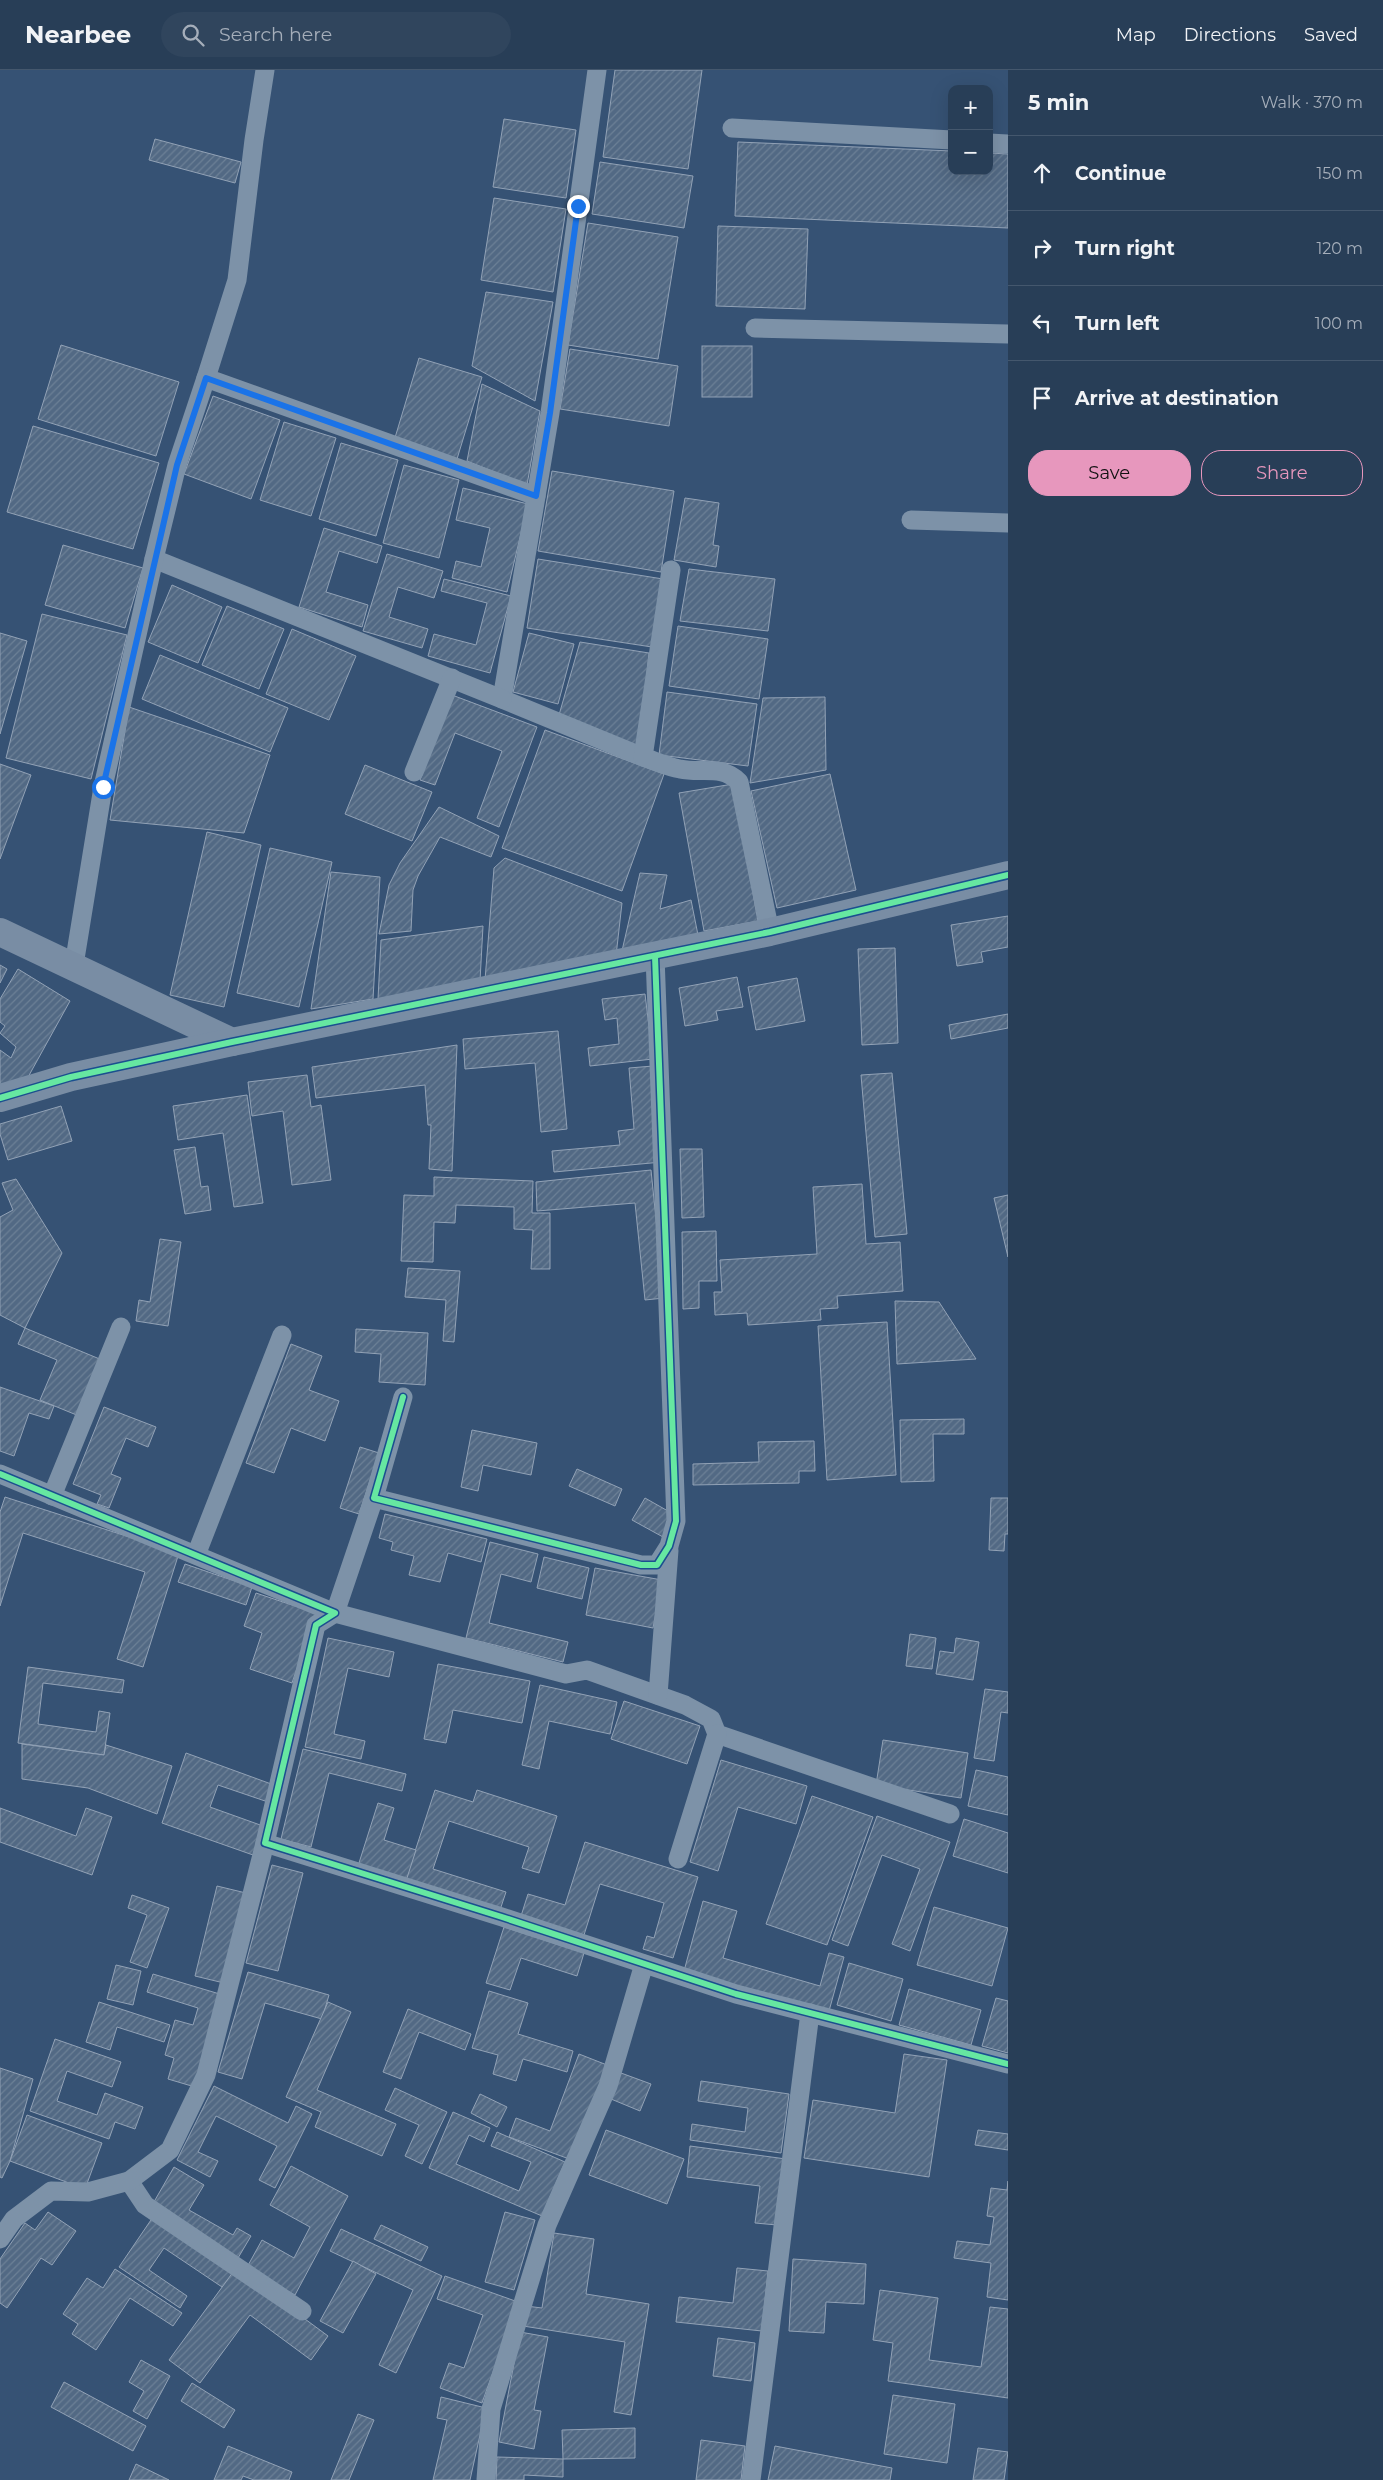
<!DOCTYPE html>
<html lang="en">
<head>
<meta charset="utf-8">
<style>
	body { margin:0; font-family:Montserrat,sans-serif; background:#30455d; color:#f1f3f6 }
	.controls { position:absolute; right:15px; top:15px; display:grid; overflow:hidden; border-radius:10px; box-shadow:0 5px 20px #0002 }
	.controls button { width:45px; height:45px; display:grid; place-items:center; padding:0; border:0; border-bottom:1px solid #44576d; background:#283e57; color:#f1f3f6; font:25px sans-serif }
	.stop { position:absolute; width:15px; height:15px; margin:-11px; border:4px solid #1a73e8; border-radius:50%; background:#fff }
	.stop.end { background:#1a73e8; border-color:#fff; box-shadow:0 1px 5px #0008 }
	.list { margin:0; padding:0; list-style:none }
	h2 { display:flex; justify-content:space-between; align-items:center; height:65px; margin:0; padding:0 20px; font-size:21px }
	h2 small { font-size:16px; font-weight:400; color:#a5aeba }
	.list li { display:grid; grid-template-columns:32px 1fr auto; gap:15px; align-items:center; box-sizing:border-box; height:75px; padding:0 20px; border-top:1px solid #44576d }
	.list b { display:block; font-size:19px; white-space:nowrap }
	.list em { font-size:16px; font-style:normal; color:#a5aeba }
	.actions { display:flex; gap:10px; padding:15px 20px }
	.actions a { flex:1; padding:11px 0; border:1px solid #e797bd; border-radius:20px; text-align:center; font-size:18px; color:#e797bd }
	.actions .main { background:#e797bd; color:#111 }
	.icon { flex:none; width:28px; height:28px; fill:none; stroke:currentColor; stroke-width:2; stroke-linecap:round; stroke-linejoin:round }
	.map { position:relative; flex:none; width:1008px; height:2410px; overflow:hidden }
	header { display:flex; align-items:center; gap:30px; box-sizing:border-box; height:70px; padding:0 25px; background:#283e57; border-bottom:1px solid #44576d }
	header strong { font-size:24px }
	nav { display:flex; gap:28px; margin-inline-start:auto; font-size:18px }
	.search { width:350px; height:45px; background:#30455d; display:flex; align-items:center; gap:12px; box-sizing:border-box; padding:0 18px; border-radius:28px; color:#a5aeba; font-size:19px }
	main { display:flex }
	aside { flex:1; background:#283e57 }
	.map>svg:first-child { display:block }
	.building { fill:url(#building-hatch); stroke:#92a2b6 }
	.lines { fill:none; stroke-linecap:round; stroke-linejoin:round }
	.street { stroke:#7d92a8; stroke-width:19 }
	.secondary { stroke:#798da4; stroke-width:28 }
	.cycleway-casing { stroke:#1b4f8f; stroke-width:9 }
	.cycleway { stroke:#66e7a1; stroke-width:6 }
	.route { stroke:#1a73e8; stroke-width:6 }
</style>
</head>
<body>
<header>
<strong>Nearbee</strong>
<div class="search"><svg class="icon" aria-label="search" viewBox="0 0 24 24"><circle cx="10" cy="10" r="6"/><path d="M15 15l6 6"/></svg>Search here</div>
<nav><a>Map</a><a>Directions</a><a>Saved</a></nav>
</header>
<main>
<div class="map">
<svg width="1008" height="2410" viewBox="0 0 1008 2410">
	<defs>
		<pattern id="building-hatch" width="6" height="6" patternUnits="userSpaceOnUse" patternTransform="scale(1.25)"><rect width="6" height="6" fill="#526984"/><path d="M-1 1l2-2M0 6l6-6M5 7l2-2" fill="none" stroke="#6c8096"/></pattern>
	</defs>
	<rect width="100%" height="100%" fill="#365274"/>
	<!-- building -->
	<g class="building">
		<polygon points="615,0 702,0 688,99 603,87"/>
		<polygon points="504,49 576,60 566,128 493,117"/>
		<polygon points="155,69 241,92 235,113 149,90"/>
		<polygon points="738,72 952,81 952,101 989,101 989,83 1008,84 1008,158 735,146"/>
		<polygon points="600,92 693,106 684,158 592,144"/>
		<polygon points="494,128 566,139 553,222 481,210"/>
		<polygon points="588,153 678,167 658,289 568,275"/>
		<polygon points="718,156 808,159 805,239 716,236"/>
		<polygon points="486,222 553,232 535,331 472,296"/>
		<polygon points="61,275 179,312 156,386 38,349"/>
		<rect x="702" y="276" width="50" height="51"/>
		<polygon points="570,279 678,296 669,356 560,339"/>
		<polygon points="419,288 482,307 457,389 394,371"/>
		<polygon points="482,314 540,341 527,415 467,391"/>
		<polygon points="213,326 280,350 251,429 184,404"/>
		<polygon points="284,352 336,368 311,446 260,430"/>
		<polygon points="33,356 159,393 133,479 7,442"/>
		<polygon points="341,373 398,390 376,466 319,449"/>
		<polygon points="404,395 459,410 439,488 383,473"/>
		<polygon points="552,401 674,421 661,502 538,481"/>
		<polygon points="463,418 528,434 507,522 452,508 456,491 481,497 490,458 456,450"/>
		<polygon points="685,428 719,433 713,475 719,476 716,497 674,490"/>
		<polygon points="324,458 382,476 377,493 339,481 326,522 368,535 362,557 299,537"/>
		<polygon points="63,475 143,498 125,558 45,535"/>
		<polygon points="387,484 443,501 434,528 398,517 389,547 428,559 422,578 363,561"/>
		<polygon points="538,489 663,509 652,577 527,558"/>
		<polygon points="689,499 775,509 768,561 680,551"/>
		<polygon points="444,509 511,526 490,603 428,586 434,564 476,575 487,533 441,521"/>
		<polygon points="172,515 222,537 198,593 148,572"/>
		<polygon points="227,536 284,559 259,619 202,595"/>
		<polygon points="42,544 127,565 91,709 6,688"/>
		<polygon points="678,556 768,569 759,629 669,616"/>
		<polygon points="292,559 356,586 329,650 266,624"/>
		<polygon points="0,563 27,571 0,664"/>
		<polygon points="529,563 574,574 558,634 513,622"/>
		<polygon points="580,572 649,583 639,679 559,645"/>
		<polygon points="160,585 288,638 270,682 142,629"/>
		<polygon points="667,622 757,634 748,696 659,685"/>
		<polygon points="452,625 537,657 499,757 477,748 502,681 455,663 435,715 420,710"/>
		<polygon points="825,627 826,700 750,713 763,628"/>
		<polygon points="129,637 270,685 244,763 110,750"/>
		<polygon points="545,660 664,704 622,821 502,778"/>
		<polygon points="0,694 31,705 0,789"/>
		<polygon points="365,695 432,722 412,771 345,744"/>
		<polygon points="830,704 856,820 777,838 751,721"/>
		<polygon points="733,714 758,851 704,861 679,723"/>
		<polygon points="439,737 499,766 491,787 440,767 418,806 413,820 411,861 379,864 389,815 400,793"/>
		<polygon points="207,762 261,775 224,937 170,925"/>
		<polygon points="270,778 332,792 299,937 237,923"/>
		<polygon points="505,788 622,833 616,886 485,910 494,798"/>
		<polygon points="331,802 380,807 373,929 311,939"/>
		<polygon points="640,803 667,805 660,839 691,830 698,865 621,885"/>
		<polygon points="1008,846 1008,877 981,882 983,892 957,896 951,855"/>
		<polygon points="483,856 480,911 378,929 381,870"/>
		<polygon points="895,878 898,973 862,975 858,879"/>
		<polygon points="0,895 7,899 0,913"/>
		<polygon points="18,899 70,931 27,1009 0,1016 0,980 11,988 16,977 0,963 5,956 0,952 0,929"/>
		<polygon points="737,907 743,937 716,941 718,950 685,956 679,918"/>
		<polygon points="797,908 805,951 756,960 748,917"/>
		<polygon points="645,924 653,989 590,996 588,978 619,974 617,948 605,950 602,929"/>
		<polygon points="1008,944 1008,958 951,969 949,955"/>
		<polygon points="558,961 567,1059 541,1062 535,993 465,999 463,969"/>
		<polygon points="457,975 452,1101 429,1099 431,1055 428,1055 425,1015 316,1028 312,997"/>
		<polygon points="653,996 662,1092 554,1102 552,1081 620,1075 618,1061 634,1059 629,998"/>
		<polygon points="892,1003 907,1164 875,1167 861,1005"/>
		<polygon points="307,1005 311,1037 321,1035 331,1110 292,1115 283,1041 252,1046 248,1012"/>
		<polygon points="247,1025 263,1133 234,1137 223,1063 178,1070 173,1036"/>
		<polygon points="61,1036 72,1071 8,1090 0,1064 0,1054"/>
		<polygon points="195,1077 201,1117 208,1116 211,1140 185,1144 174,1080"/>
		<polygon points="680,1079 702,1079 704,1147 682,1148"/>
		<polygon points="651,1100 664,1228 645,1230 635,1133 537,1141 536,1112"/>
		<polygon points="434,1107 533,1111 532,1143 550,1143 550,1199 531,1199 533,1160 514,1159 514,1137 456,1135 455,1153 434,1152 433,1192 401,1191 404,1125 434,1126"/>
		<polygon points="16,1109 62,1183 25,1258 0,1245 0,1147 13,1140 2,1113"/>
		<polygon points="862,1114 866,1174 900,1172 903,1221 837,1226 838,1238 820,1239 821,1250 748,1255 747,1243 715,1245 714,1222 722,1222 720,1190 817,1184 813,1117"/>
		<polygon points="1008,1125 1008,1187 994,1128"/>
		<polygon points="716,1161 717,1211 699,1211 699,1238 683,1239 682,1162"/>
		<polygon points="160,1169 181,1172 168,1256 136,1251 139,1230 150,1232"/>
		<polygon points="408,1198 460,1201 454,1272 443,1271 446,1230 405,1227"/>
		<polygon points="895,1231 939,1232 976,1289 897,1294"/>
		<polygon points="887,1252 896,1405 827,1410 818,1256"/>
		<polygon points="25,1258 102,1290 79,1346 40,1330 57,1290 18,1274"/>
		<polygon points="356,1259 428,1263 425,1315 379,1312 381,1284 355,1282"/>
		<polygon points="291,1274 322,1286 309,1320 339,1331 325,1371 291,1358 274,1403 246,1393"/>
		<polygon points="0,1317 54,1336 49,1349 29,1343 14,1386 0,1381"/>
		<polygon points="104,1337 156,1357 148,1377 126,1368 111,1404 121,1408 109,1438 97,1434 101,1425 73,1414"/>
		<polygon points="964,1349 964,1364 933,1364 934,1411 901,1412 900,1350"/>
		<polygon points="472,1360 537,1373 531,1405 483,1395 478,1421 461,1417"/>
		<polygon points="814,1371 815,1401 799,1401 799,1413 693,1415 693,1394 759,1392 758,1372"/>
		<polygon points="360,1377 379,1383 359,1444 340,1438"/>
		<polygon points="577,1399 622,1419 615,1436 569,1416"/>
		<polygon points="5,1427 179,1483 143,1597 117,1589 145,1502 23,1463 0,1536 0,1442"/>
		<polygon points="645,1428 675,1445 663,1467 632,1450"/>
		<polygon points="991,1428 1008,1428 1008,1464 1005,1464 1004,1481 989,1480"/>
		<polygon points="385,1444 487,1469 481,1492 448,1483 440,1512 409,1505 414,1486 391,1480 393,1472 379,1468"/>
		<polygon points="490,1472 538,1484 531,1512 501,1504 489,1553 568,1572 563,1592 466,1568"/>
		<polygon points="544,1487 589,1498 582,1529 537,1518"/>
		<polygon points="185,1494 252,1517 246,1535 178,1512"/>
		<polygon points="595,1498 662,1510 653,1558 586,1545"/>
		<polygon points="256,1523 316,1543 292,1613 250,1599 262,1563 244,1556"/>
		<polygon points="910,1564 936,1568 932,1599 906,1596"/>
		<polygon points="328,1568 394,1582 389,1607 348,1598 334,1664 365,1671 361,1689 305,1677"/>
		<polygon points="956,1568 979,1572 973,1610 936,1604 940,1581 954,1583"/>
		<polygon points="438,1594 530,1611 522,1653 453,1640 446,1673 424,1669"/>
		<polygon points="28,1597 124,1610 122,1623 43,1613 38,1654 96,1662 99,1641 110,1643 104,1685 18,1673"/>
		<polygon points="540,1615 617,1632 610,1664 549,1651 539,1699 522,1695"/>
		<polygon points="985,1619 1008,1622 1008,1643 1001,1642 994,1691 974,1688"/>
		<polygon points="624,1631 700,1656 687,1694 611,1669"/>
		<polygon points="883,1670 968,1683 961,1728 876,1715"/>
		<polygon points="22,1674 104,1685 106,1675 172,1696 157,1744 88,1718 22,1709"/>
		<polygon points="303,1679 406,1704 402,1721 329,1703 311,1777 281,1769"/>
		<polygon points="186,1683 274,1715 268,1732 218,1715 210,1737 263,1756 253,1785 162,1753"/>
		<polygon points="721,1690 807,1716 796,1754 738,1737 718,1801 690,1792"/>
		<polygon points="976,1700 1008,1707 1008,1745 968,1736"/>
		<polygon points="435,1720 473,1732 477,1720 557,1746 539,1803 522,1798 529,1777 449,1751 433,1799 506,1822 499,1843 405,1812"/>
		<polygon points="812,1726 873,1747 827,1875 766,1854"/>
		<polygon points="378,1733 394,1738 384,1770 416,1780 406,1811 358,1796"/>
		<polygon points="0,1738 76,1766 86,1738 112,1747 92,1805 0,1772"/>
		<polygon points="877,1746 950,1772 910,1881 892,1874 920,1799 882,1785 848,1876 832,1870"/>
		<polygon points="964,1749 1008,1763 1008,1803 953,1786"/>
		<polygon points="585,1772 698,1807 673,1888 643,1879 647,1866 654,1868 664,1833 600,1814 584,1865 521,1846 528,1824 565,1835"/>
		<polygon points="272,1795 303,1803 278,1901 246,1893"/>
		<polygon points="217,1816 246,1823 224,1913 195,1906"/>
		<polygon points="132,1825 169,1838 147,1898 130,1892 147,1845 128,1838"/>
		<polygon points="703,1831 737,1841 723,1888 820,1916 829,1883 844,1887 829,1941 684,1901"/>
		<polygon points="934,1837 1008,1858 992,1916 917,1895"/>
		<polygon points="504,1857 584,1883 577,1906 521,1888 510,1920 486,1913"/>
		<polygon points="849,1893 903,1909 891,1951 837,1935"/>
		<polygon points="116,1895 141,1901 133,1935 107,1929"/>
		<polygon points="248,1902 329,1925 322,1949 265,1933 242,2009 218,2002"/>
		<polygon points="153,1904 223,1925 195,2017 168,2009 174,1988 165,1985 175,1950 193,1955 198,1938 147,1922"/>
		<polygon points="909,1919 981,1940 971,1975 899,1955"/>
		<polygon points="489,1921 528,1933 518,1964 573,1981 567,2002 523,1989 516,2011 493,2004 498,1985 472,1978"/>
		<polygon points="996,1928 1008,1931 1008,1983 982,1976"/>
		<polygon points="99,1932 170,1955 164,1972 117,1957 110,1980 86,1972"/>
		<polygon points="328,1932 351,1942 317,2020 396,2054 382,2086 315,2057 321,2042 286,2027"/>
		<polygon points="408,1939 471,1964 465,1980 419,1962 401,2009 383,2002"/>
		<polygon points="55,1969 121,1992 112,2017 67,2001 57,2031 97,2045 105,2023 143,2037 135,2059 115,2052 109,2069 30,2041"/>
		<polygon points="579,1984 607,1995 572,2090 509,2067 516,2048 550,2061"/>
		<polygon points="904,1984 947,1990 929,2107 804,2088 813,2030 895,2043"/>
		<polygon points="0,1998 33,2009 10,2091 2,2108 0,2107"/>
		<polygon points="621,2003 651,2014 640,2041 611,2029"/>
		<polygon points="701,2011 789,2024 781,2083 690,2070 692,2054 745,2062 748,2038 698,2031"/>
		<polygon points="214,2016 288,2053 296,2036 312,2044 275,2118 259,2110 277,2076 216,2046 198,2082 218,2091 210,2107 177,2090"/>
		<polygon points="395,2018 447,2042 422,2094 405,2086 419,2055 385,2040"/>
		<polygon points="480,2024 507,2037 497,2057 471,2043"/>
		<polygon points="453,2042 490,2058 484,2072 469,2065 456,2094 519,2121 531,2092 491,2076 497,2062 565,2092 542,2146 429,2098"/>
		<polygon points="27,2045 102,2073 85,2119 10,2091"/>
		<polygon points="606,2060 684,2089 667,2134 589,2105"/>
		<polygon points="978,2060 1008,2064 1008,2080 975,2075"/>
		<polygon points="690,2076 786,2089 777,2155 755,2153 760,2116 687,2107"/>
		<polygon points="291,2096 348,2126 295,2225 246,2199 262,2170 294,2188 310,2157 270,2135"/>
		<polygon points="174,2097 204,2115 189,2140 233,2165 237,2158 251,2166 238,2188 151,2137"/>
		<polygon points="1008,2111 1008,2230 987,2227 991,2193 954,2188 957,2171 990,2175 994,2147 987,2146 991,2118 1007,2120"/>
		<polygon points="48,2142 76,2161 52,2195 41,2188 7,2238 0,2233 0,2189 25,2153 35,2160"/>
		<polygon points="505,2142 535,2150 514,2220 485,2212"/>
		<polygon points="153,2147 239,2205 228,2221 164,2178 149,2200 187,2226 180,2238 119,2197"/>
		<polygon points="381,2155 428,2177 421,2191 374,2169"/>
		<polygon points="341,2159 442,2206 396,2303 379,2295 413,2220 330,2181"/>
		<polygon points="554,2163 594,2169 586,2224 649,2234 631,2345 614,2342 625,2272 523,2256 526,2236 542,2238"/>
		<polygon points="793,2189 866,2194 864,2234 826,2232 824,2263 789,2261"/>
		<polygon points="353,2191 376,2204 343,2263 320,2251"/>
		<polygon points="236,2198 328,2266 311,2290 250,2245 200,2313 169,2290"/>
		<polygon points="737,2198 768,2201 762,2261 676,2252 679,2227 733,2233"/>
		<polygon points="115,2199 182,2243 173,2256 130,2228 96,2280 72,2264 78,2254 63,2244 87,2208 103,2218"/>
		<polygon points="445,2206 518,2232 482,2333 440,2318 449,2293 464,2298 483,2245 437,2229"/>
		<polygon points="880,2220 938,2228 929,2290 981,2297 990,2237 1008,2239 1008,2328 888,2311 893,2273 873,2270"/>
		<polygon points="520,2262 548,2267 534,2340 541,2341 534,2379 499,2372"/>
		<polygon points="718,2268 755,2273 751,2311 713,2306"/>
		<polygon points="141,2290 170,2306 147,2349 133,2341 144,2321 129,2312"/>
		<polygon points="64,2312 146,2356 133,2381 51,2337"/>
		<polygon points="192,2313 235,2340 224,2358 181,2331"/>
		<polygon points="893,2325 955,2334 947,2393 884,2384"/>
		<polygon points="441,2327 486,2338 470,2410 433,2410 447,2350 437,2348"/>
		<polygon points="358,2344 374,2350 349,2410 331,2410"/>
		<polygon points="635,2358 635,2388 563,2389 562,2360"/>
		<polygon points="701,2370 745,2376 741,2410 696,2410"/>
		<polygon points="228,2376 292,2402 289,2410 254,2410 243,2406 241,2410 214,2410"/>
		<polygon points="775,2376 892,2398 890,2410 768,2410"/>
		<polygon points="978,2378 1008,2382 1004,2410 973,2410"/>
		<polygon points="497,2387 563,2389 563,2407 524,2405 524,2410 496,2410"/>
		<polygon points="136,2394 169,2410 129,2410"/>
	</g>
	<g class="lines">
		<!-- street -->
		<g class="street">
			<polyline points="265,0 254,70 237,210 206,308 536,426"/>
			<polyline points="597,0 550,343 502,629 643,687"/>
			<polyline points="732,58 952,70"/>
			<polyline points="989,73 1008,74"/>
			<polyline points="755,258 1008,264"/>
			<polyline points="911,450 1008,453"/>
			<polyline points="154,489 502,629"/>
			<path d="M671,500l-28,187c12,4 25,10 37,12 22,5 41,-5 59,13l31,150"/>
			<polyline points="414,702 452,608"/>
			<polyline points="74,895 103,717 154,489 177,395 206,308"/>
			<polyline points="403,1327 374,1428 641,1495 657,1495 669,1476 676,1451 655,886"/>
			<polyline points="0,1404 335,1543 316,1555 265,1773 502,1847 736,1924 1008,1994"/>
			<polyline points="52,1426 121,1257"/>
			<polyline points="374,1428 335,1543 566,1604 587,1600 685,1635 711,1649 717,1664 950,1744"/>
			<polyline points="196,1485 282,1265"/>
			<polyline points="658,1625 669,1480"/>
			<polyline points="678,1789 717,1664"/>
			<polyline points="129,2111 145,2135 302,2241"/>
			<polyline points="0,2169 14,2149 51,2121 88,2122 129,2111 170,2080 206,2005 265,1773"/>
			<polyline points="486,2410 491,2339 523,2233 547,2155 608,2016 644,1894"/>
			<polyline points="751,2410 810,1943"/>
		</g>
		<!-- secondary -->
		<g class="secondary">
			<polyline points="0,862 232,972"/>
			<polyline points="0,1028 71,1007 232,972 770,862 1008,805"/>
		</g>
		<!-- cycleway casing -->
		<g class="cycleway-casing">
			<g id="cycleway">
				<polyline points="0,1028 71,1007 232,972 770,862 1008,805"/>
				<polyline points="403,1327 374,1428 641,1495 657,1495 669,1476 676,1451 655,886"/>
				<polyline points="0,1404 335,1543 316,1555 265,1773 502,1847 736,1924 1008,1994"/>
			</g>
		</g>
		<!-- cycleway -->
		<use href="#cycleway" class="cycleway"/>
	</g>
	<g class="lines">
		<!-- route -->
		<polyline class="route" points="103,717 177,395 206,308 536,426 550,343 578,136"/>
	</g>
</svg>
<div class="controls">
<button>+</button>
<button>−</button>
</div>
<div class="stop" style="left:103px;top:717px"></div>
<div class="stop end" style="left:578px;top:136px"></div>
</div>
<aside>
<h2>5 min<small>Walk · 370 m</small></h2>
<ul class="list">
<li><svg class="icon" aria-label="ahead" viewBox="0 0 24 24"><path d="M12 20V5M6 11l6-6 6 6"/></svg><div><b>Continue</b></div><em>150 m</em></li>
<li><svg class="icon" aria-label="right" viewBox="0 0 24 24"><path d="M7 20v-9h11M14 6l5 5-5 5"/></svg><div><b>Turn right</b></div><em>120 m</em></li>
<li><svg class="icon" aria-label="left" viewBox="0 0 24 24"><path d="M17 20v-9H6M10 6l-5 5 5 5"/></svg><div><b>Turn left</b></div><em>100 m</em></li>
<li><svg class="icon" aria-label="arrive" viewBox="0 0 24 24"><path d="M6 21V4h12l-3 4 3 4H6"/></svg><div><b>Arrive at destination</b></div></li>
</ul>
<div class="actions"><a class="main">Save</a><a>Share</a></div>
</aside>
</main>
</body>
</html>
